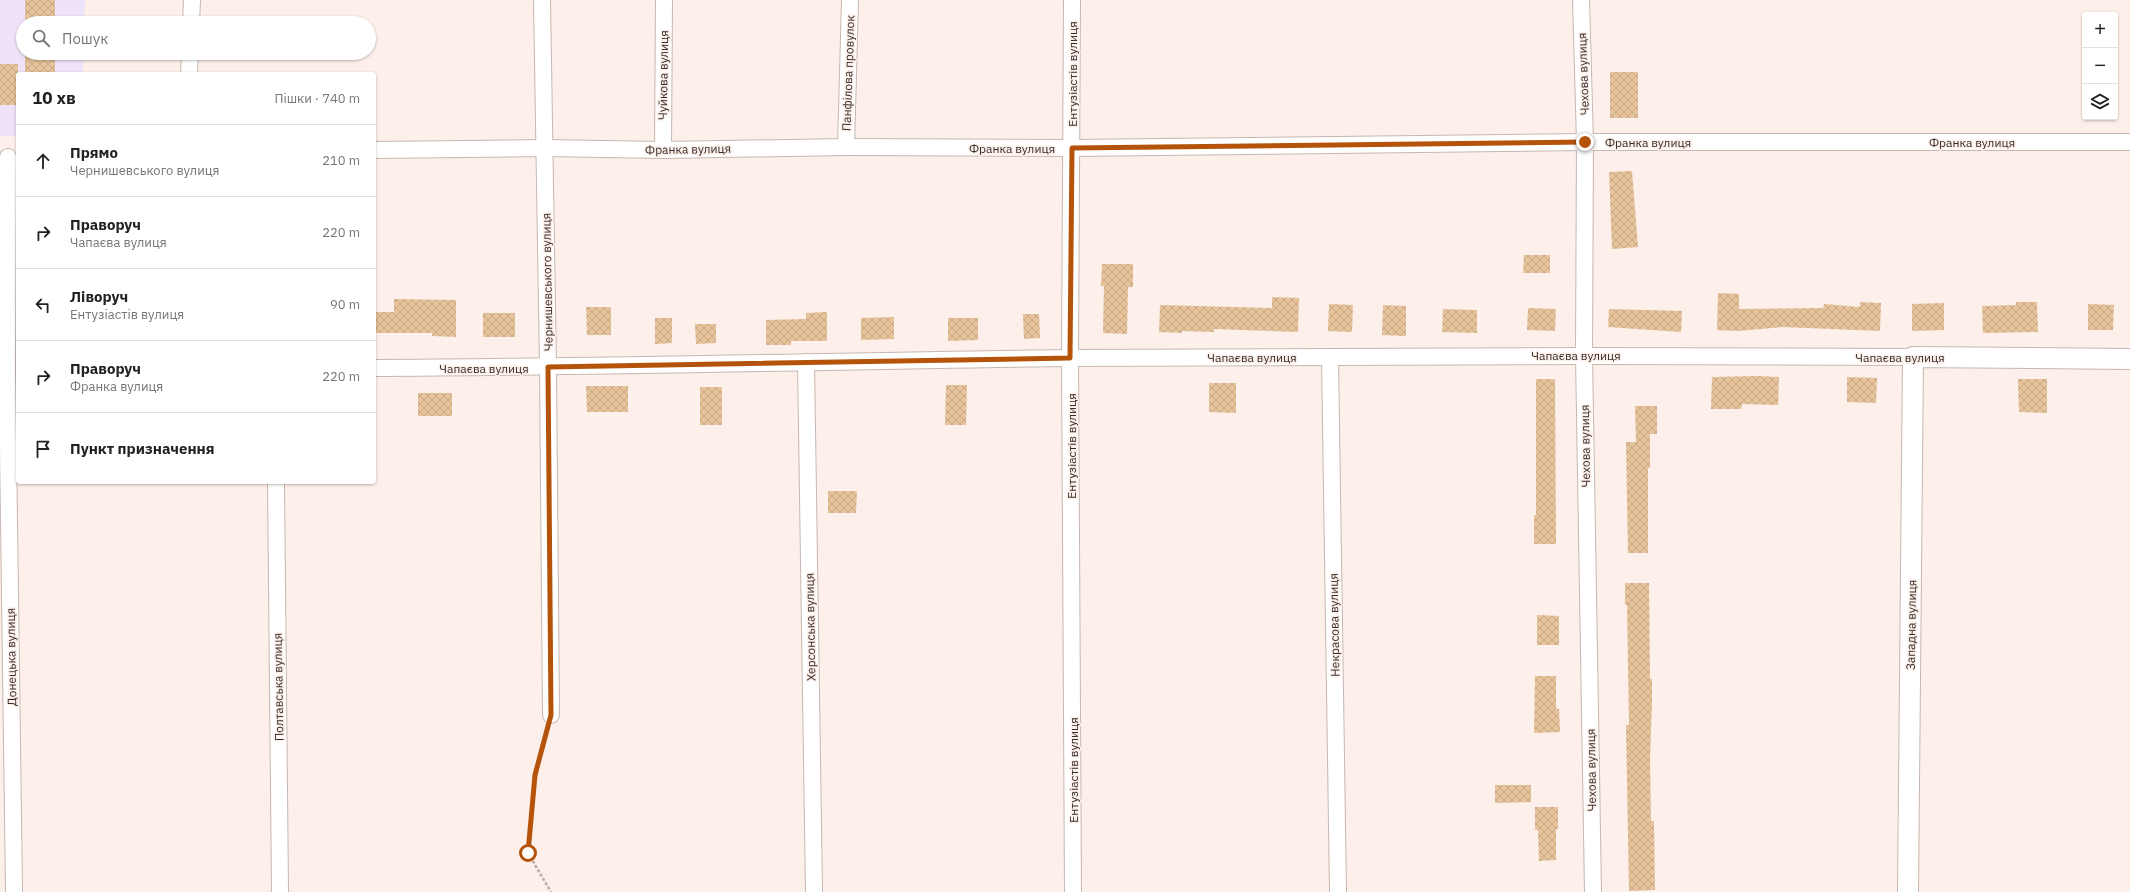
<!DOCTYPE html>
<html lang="uk">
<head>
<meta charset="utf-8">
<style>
	body { margin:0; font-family:"IBM Plex Sans",sans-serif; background:#f6f6f6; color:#222 }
	.controls { position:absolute; right:12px; top:12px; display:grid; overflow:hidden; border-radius:4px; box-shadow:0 1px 3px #0004 }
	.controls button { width:36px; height:36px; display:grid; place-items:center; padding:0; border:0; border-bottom:1px solid #e0e0e0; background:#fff; color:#222; font:20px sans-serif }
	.stop { position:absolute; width:12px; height:12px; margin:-9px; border:3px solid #b45309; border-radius:50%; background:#fff }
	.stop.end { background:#b45309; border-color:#fff; box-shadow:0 1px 4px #0008 }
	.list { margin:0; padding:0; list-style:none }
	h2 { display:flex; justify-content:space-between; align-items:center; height:52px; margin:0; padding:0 16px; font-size:17px }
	h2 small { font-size:13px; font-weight:400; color:#767676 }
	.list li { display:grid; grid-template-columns:26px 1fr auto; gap:12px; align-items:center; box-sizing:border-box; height:72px; padding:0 16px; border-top:1px solid #e0e0e0 }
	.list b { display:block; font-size:15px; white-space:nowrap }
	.list p { margin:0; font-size:13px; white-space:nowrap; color:#767676 }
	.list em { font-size:13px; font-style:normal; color:#767676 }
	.icon { flex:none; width:22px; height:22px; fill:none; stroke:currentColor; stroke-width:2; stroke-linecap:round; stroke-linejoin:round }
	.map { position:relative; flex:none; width:2130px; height:892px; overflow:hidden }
	.search { position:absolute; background:#fff; box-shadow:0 1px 3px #0004; left:16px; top:16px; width:360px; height:44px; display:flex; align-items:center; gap:10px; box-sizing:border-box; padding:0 14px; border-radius:22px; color:#767676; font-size:15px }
	.panel { position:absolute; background:#fff; box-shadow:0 1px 3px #0004; left:16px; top:72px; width:360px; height:412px; border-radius:4px }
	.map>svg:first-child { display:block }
	.education { fill:#eee3f8 }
	.building { fill:url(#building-cross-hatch) }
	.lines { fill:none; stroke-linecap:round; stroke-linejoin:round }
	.minor-casing { stroke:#c7b7b0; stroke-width:18 }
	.tertiary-casing { stroke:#c7b7b0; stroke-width:22 }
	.path { stroke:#b9aea9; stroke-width:2.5; stroke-dasharray:3 2; stroke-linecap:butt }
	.minor { stroke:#fff; stroke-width:16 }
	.tertiary { stroke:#fff; stroke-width:20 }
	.route { stroke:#b45309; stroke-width:5 }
	.labels { text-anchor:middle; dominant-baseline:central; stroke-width:3; stroke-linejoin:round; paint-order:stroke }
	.street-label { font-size:12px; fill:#352e2c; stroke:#fdefe9 }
</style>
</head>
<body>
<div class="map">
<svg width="2130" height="892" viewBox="0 0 2130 892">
	<defs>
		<pattern id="building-cross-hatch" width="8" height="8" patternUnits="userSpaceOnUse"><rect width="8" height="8" fill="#e6c39a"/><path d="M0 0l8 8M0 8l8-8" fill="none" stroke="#c6a885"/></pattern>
	</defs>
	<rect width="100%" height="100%" fill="#fdefe9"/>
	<!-- education -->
	<polygon class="education" points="0,0 85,0 84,23 23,23 23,53 84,53 83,74 18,74 18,136 0,136"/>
	<!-- building -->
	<g class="building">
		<rect x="25" y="0" width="30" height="23"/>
		<rect x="25" y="53" width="30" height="21"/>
		<rect x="0" y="64" width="18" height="41"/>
		<rect x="1610" y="72" width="28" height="46"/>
		<polygon points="1632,171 1638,247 1612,249 1609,172"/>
		<polygon points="1524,255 1550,255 1550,273 1523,273"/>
		<polygon points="1102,264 1133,264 1133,287 1128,287 1127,334 1103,333 1104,286 1101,286"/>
		<polygon points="1718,293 1739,294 1739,309 1823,308 1824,304 1860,307 1860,302 1881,303 1880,331 1783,327 1738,331 1717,330"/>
		<polygon points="1272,297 1299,298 1298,332 1214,329 1214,332 1182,331 1182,333 1159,332 1160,305 1272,308"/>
		<polygon points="394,299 456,300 456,337 432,336 432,333 374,333 374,312 394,312"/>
		<polygon points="2016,302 2037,302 2038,332 1983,333 1982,306 2016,305"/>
		<polygon points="1944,303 1944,330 1912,331 1912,304"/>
		<polygon points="1329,304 1353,305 1352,332 1328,331"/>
		<polygon points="2088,304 2114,305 2113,330 2088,330"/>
		<polygon points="1383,305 1406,306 1406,336 1382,335"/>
		<polygon points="586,307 611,307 611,335 587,335"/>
		<polygon points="1528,308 1556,309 1555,331 1527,330"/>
		<polygon points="1443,309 1477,310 1477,333 1442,332"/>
		<polygon points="1609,309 1682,311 1681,332 1608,327"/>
		<polygon points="827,312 827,341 791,341 791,345 766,345 766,320 806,319 806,313"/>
		<rect x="483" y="313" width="32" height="24"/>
		<polygon points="1023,314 1039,314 1040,338 1024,339"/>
		<polygon points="894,317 894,339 861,340 861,318"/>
		<polygon points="655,318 672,318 672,343 655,344"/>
		<polygon points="948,318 978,318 978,340 948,341"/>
		<polygon points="695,324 716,324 716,343 696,344"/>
		<polygon points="1757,376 1779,377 1778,405 1742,404 1741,409 1711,409 1712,377"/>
		<polygon points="1847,377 1877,378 1876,403 1847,402"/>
		<polygon points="1536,379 1555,379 1556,544 1534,544 1534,515 1536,515"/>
		<polygon points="2018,379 2047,379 2047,413 2019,412"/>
		<polygon points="1209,383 1236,383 1236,413 1209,412"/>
		<polygon points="946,385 967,385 966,425 945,425"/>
		<polygon points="586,386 628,386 628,412 587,412"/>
		<rect x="700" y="387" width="22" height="38"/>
		<rect x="418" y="393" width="34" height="23"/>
		<polygon points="1635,406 1657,406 1657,434 1650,434 1650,468 1648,468 1648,553 1628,553 1626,442 1636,442"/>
		<polygon points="828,491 857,491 856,513 828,513"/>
		<polygon points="1625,583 1649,583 1650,679 1652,679 1652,702 1650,758 1651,821 1654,821 1655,890 1629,891 1626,725 1629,725 1627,605 1625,605"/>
		<polygon points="1537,615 1559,616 1559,645 1537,645"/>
		<polygon points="1535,676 1556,676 1556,709 1559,709 1560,732 1534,733"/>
		<polygon points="1495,785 1531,785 1531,802 1495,803"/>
		<polygon points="1535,807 1558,807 1558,829 1556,829 1556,860 1539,861 1538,830 1535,830"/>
	</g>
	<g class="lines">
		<!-- minor casing -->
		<g class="minor-casing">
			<g id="minor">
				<polyline points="542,0 548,367 551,715"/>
				<polyline points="1072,0 1070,358 1073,892"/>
				<polyline points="1581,0 1585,142 1584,355 1593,892"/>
				<polyline points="191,23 192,0"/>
				<polyline points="189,74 190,53"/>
				<polyline points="846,147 850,0"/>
				<polyline points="374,150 544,148 663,150 846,147 1072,148 1585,142 2130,142"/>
				<polyline points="663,150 664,0"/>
				<polyline points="8,157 7,371 14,892"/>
				<polyline points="1330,357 1338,892"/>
				<polyline points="806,362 814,892"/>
				<path d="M374,368c232,-1 464,-7 696,-10 281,-2 562,-3 843,-1"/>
				<polyline points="276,482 280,892"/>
			</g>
		</g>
		<!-- tertiary casing -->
		<g class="tertiary-casing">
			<polyline id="tertiary" points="1908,892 1913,357 2130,359"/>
		</g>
		<!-- path -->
		<polyline class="path" points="547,729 535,775 528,853 551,892"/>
		<!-- minor -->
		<use href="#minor" class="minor"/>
		<!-- tertiary -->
		<use href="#tertiary" class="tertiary"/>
	</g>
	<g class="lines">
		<!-- route -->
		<polyline class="route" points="528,853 535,775 551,715 548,367 1070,358 1072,148 1585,142"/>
	</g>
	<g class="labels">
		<!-- street labels -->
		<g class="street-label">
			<text transform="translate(848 73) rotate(-88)">Панфілова провулок</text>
			<text transform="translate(1072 74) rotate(-90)">Ентузіастів вулиця</text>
			<text transform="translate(1583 74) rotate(-92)">Чехова вулиця</text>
			<text transform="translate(663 75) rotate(-89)">Чуйкова вулиця</text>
			<text x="1648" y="142">Франка вулиця</text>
			<text x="1972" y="142">Франка вулиця</text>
			<text x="1012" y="148">Франка вулиця</text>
			<text transform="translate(688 149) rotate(-1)">Франка вулиця</text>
			<text transform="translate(547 282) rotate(-91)">Чернишевського вулиця</text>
			<text x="1576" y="355">Чапаєва вулиця</text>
			<text x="1252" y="357">Чапаєва вулиця</text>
			<text x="1900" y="357">Чапаєва вулиця</text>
			<text x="484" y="368">Чапаєва вулиця</text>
			<text transform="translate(1071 446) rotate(-90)">Ентузіастів вулиця</text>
			<text transform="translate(1585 446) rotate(-91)">Чехова вулиця</text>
			<text transform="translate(1334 625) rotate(-91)">Некрасова вулиця</text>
			<text transform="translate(1911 625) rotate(-89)">Западна вулиця</text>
			<text transform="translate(810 627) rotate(-91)">Херсонська вулиця</text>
			<text transform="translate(11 657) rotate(-91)">Донецька вулиця</text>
			<text transform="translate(278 687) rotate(-91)">Полтавська вулиця</text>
			<text transform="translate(1073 770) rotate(-90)">Ентузіастів вулиця</text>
			<text transform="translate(1591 770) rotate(-91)">Чехова вулиця</text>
		</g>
	</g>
</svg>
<div class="controls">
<button>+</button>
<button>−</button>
<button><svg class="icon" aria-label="layers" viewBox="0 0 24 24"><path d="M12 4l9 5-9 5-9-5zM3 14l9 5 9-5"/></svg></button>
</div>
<div class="stop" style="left:528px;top:853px"></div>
<div class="stop end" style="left:1585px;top:142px"></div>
<div class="search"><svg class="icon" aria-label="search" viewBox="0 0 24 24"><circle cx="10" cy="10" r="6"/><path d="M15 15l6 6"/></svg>Пошук</div>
<section class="panel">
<h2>10 хв<small>Пішки · 740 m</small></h2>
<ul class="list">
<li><svg class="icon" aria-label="ahead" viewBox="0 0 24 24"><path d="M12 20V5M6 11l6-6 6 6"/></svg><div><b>Прямо</b><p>Чернишевського вулиця</p></div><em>210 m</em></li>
<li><svg class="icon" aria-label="right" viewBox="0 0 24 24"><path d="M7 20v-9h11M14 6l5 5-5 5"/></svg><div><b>Праворуч</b><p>Чапаєва вулиця</p></div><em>220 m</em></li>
<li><svg class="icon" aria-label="left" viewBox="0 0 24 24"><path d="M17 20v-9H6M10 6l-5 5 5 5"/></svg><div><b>Ліворуч</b><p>Ентузіастів вулиця</p></div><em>90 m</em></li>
<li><svg class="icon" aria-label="right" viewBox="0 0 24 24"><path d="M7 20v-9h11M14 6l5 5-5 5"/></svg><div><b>Праворуч</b><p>Франка вулиця</p></div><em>220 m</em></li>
<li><svg class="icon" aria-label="arrive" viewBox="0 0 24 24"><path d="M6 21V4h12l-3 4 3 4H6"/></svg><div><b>Пункт призначення</b></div></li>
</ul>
</section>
</div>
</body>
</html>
